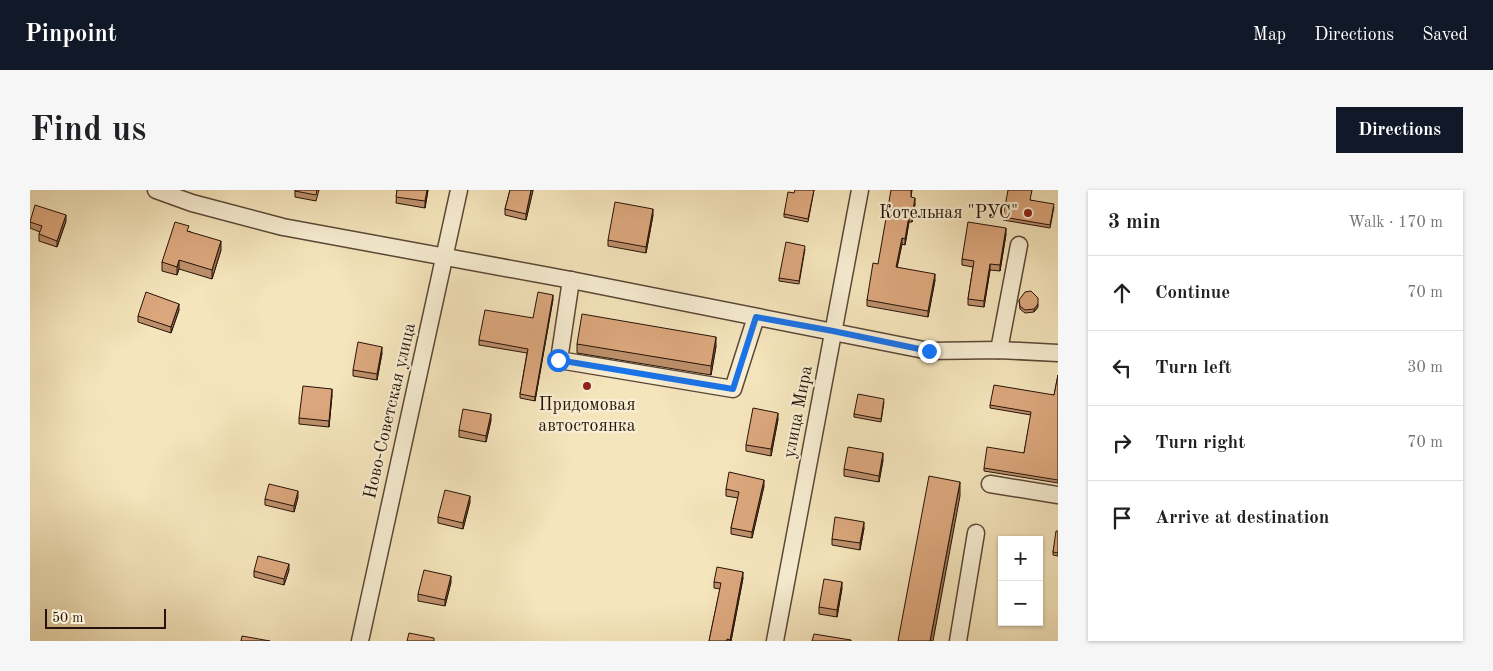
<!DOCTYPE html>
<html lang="en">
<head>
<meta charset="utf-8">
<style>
	body { margin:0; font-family:"Old Standard TT",serif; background:#f6f6f6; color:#202124 }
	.controls { position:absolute; right:15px; bottom:15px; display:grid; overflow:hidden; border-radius:0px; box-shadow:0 1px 4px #0004 }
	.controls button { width:45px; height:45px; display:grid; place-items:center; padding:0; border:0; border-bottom:1px solid #e0e0e0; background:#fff; color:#202124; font:25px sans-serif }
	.scale { position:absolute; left:15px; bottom:12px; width:121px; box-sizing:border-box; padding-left:5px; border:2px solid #261208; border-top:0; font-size:14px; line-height:18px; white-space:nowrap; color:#261208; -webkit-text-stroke:4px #f8eed3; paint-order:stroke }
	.stop { position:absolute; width:15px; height:15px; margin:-11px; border:4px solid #1a73e8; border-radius:50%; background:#fff }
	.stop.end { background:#1a73e8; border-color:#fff; box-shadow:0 1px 5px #0008 }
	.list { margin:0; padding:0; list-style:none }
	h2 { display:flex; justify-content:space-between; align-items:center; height:65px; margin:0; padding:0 20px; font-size:21px }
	h2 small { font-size:16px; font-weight:400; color:#757577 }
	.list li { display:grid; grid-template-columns:32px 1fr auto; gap:15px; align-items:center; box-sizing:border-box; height:75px; padding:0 20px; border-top:1px solid #e0e0e0 }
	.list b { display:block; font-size:19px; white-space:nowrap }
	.list em { font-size:16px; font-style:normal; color:#757577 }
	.icon { flex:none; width:28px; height:28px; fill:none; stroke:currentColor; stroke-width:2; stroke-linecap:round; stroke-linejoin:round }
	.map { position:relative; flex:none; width:1028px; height:451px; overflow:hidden; border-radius:0px }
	header { display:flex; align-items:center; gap:30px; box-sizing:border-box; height:70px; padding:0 25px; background:#111827; color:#fff }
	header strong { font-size:24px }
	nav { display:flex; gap:28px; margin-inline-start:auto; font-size:18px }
	.intro { display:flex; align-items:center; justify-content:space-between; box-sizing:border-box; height:120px; padding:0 30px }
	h1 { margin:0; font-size:35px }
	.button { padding:12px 22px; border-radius:0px; background:#111827; color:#fff; font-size:18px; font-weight:700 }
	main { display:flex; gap:30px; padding:0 30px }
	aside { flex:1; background:#fff; border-radius:0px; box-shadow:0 1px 4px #0004 }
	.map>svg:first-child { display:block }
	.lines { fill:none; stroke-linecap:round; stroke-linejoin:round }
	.minor-casing { stroke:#5a4735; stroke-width:19 }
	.minor { stroke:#f8eed3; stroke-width:16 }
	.wall { fill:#bd906c; stroke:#261208 }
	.shaded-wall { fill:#9a7558; stroke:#261208 }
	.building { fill:#dca77d; stroke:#261208 }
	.route { stroke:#1a73e8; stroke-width:6 }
	.poi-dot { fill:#8f2418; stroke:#f8eed3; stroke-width:2 }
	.labels { text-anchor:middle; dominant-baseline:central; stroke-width:4.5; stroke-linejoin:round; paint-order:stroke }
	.poi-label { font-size:18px; fill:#261208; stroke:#f8eed3; text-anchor:end }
	.street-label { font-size:18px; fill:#261208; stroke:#f8eed3 }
</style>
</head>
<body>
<header>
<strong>Pinpoint</strong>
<nav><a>Map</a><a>Directions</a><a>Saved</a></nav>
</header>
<div class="intro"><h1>Find us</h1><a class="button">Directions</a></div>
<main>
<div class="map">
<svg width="1028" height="451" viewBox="0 0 1028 451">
	<rect width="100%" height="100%" fill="#f5e5bc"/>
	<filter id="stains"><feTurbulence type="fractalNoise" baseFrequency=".004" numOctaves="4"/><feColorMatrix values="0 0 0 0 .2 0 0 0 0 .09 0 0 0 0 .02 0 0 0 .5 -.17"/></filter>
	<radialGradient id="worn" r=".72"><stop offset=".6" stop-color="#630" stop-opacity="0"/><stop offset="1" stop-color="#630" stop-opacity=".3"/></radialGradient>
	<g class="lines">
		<!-- minor casing -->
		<g class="minor-casing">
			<g id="minor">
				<polyline points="126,0 162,13 253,37 541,90 899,161 969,160 1028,163"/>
				<polyline points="541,90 529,170 703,199 726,127"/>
				<polyline points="969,160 989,55"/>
				<polyline points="960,294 1028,305"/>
				<polyline points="330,451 429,0"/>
				<polyline points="745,451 830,0"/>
				<polyline points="928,451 946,343"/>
			</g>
		</g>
		<!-- minor -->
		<use href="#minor" class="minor"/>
	</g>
	<!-- wall -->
	<g class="wall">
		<polygon points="265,0 289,0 286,11 265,7"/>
		<polygon points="367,0 398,0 395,18 366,13"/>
		<polygon points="480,0 503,0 496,30 475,25 475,19"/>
		<polygon points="784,0 778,32 754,27 754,24 764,3"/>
		<polygon points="882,0 881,7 885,14 882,32 879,32 875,55 872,54 867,77 905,90 898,127 837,116 837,110 848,74"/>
		<polygon points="1000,10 1024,17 1020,38 973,30 973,27"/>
		<polygon points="623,25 616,63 578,56 578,50"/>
		<polygon points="36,31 27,57 9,51 9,44 10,42 0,38 0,32"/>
		<polygon points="159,41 191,60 182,89 149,79 147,85 132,81 132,72"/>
		<polygon points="976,44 970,81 960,80 954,117 938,115 938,109 943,77 932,75 932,69"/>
		<polygon points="775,59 769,94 749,91 749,88"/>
		<polygon points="523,109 505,211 490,208 490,204 497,163 449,155 449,150 503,128"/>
		<polygon points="989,110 1008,117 1004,122 995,123 990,119"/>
		<polygon points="149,120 141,143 108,132 108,126"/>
		<polygon points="547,154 686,156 681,185 547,163"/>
		<polygon points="352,163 347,190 323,186 323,180"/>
		<polygon points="1028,185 1028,293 954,281 954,278 994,263 1001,225 960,218 960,215 1024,205"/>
		<polygon points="302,205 299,237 269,234 269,228"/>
		<polygon points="854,212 851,232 824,227 824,224"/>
		<polygon points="748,229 741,266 716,261 716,255"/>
		<polygon points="461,230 456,252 429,247 429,240"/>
		<polygon points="853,270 849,292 814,286 814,279"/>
		<polygon points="734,296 722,348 701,344 701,338 708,308 696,306 696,299"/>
		<polygon points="268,307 264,322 235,315 235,309"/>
		<polygon points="440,312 433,339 408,333 408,327"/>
		<polygon points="834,338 830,360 802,355 802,349"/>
		<polygon points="1028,341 1028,366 1023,365 1023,362"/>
		<polygon points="259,380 254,395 224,387 224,381"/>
		<polygon points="713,388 701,451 679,451 690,399 684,398 684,392"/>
		<polygon points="421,392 415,416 388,411 388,404"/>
		<polygon points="812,398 807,427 789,424 789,417"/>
	</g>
	<!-- shaded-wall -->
	<g class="shaded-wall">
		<polygon points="397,0 398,0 395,18 395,11"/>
		<polygon points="501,0 503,0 496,30 496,24"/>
		<polygon points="885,8 885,14 882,32 882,26"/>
		<polygon points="623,19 623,25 616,63 616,57"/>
		<polygon points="36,25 36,31 27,57 27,51"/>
		<polygon points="879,26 879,32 875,55 875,49"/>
		<polygon points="976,38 976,44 970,81 970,75"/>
		<polygon points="872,48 872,54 866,83 866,77"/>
		<polygon points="191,51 191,60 182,89 182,80"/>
		<polygon points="149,70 149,79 147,85 147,77"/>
		<polygon points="960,74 960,80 954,117 954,111"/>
		<polygon points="905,84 905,90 898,127 898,121"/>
		<polygon points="523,105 523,109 505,211 505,207"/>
		<polygon points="149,114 149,120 141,143 141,137"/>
		<polygon points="1008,114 1008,117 1004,122 1004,119"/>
		<polygon points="686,147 686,156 681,185 681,176"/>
		<polygon points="352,157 352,163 347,190 347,184"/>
		<polygon points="302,199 302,205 299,237 299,231"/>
		<polygon points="748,223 748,229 741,266 741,259"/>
		<polygon points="461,224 461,230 456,252 456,246"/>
		<polygon points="853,263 853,270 849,292 849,286"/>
		<polygon points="734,290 734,296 722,348 722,342"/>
		<polygon points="930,292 930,306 903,451 900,451"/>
		<polygon points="268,301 268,307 264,322 264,316"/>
		<polygon points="440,306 440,312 433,339 433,333"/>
		<polygon points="834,332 834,338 830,360 830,353"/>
		<polygon points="259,374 259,380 254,395 254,389"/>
		<polygon points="713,382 713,388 701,451 700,451"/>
		<polygon points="421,386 421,392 415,416 415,410"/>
		<polygon points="812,392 812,398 807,427 807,420"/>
	</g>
	<!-- building -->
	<g class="building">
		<polygon points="265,0 287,0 286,5 265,1"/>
		<polygon points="367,0 397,0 395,11 366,7"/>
		<polygon points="480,0 501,0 496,24 475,19"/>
		<polygon points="765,0 784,0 778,29 754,24 758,2 764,3"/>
		<polygon points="861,0 881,0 881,7 885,8 882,26 879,26 875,49 872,48 866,77 905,84 898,121 837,110 843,73 848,74"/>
		<polygon points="978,0 1002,0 1000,10 1024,14 1020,35 973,27"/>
		<polygon points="585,12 623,19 616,57 578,50"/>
		<polygon points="5,15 36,25 27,51 9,44 12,36 0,32"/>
		<polygon points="145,32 159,36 157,41 191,51 182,80 149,70 147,77 132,72"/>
		<polygon points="938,32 976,38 970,75 960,74 954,111 938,109 944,71 932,69"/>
		<polygon points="756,52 775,56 769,91 749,88"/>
		<polygon points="1001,101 1008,108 1008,114 1004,119 995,120 990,116 989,110 995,102"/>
		<polygon points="116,102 149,114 141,137 108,126"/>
		<polygon points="508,102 523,105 505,207 490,204 498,159 449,150 455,120 503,128"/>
		<polygon points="552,124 686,147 681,176 547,154"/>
		<polygon points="328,152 352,157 347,184 323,180"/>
		<polygon points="1028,185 1028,290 954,278 957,257 994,263 1001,222 960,215 964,195 1024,205"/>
		<polygon points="273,196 302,199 299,231 269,228"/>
		<polygon points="828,204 854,209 851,229 824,224"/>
		<polygon points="723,218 748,223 741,259 716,255"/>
		<polygon points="433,219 461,224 456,246 429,240"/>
		<polygon points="818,257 853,263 849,286 814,279"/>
		<polygon points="699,282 734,290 722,342 701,338 709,302 696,299"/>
		<polygon points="899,286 930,292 900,451 868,451"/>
		<polygon points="239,294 268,301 264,316 235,309"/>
		<polygon points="415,300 440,306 433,333 408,327"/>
		<polygon points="805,327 834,332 830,353 802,349"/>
		<polygon points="1026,341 1028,341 1028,363 1023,362"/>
		<polygon points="228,366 259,374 254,389 224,381"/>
		<polygon points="687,377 713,382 700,450 697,449 697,451 679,451 691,393 684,392"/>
		<polygon points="394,380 421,386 415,410 388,404"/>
		<polygon points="794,389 812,392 807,420 789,417"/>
		<polygon points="379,443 404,448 404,451 377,451"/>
		<polygon points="784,444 821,450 821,451 782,451"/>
		<polygon points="212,446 240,451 211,451"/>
	</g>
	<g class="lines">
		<!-- route -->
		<polyline class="route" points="528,170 703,199 726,127 803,141 899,161"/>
	</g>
	<!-- markers -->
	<g class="poi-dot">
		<circle cx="998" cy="23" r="5"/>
		<circle cx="557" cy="196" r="5"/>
	</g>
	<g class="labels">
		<!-- poi labels -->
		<g class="poi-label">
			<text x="988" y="23">Котельная "РУС"</text>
			<text x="557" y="215" text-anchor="middle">Придомовая<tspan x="557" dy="21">автостоянка</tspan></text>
		</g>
		<!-- street labels -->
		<g class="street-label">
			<text transform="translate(360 221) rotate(-77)">Ново-Советская улица</text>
			<text transform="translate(768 222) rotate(-79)">улица Мира</text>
		</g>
	</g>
	<rect width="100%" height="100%" filter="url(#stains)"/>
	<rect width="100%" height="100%" fill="url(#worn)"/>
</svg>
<div class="controls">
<button>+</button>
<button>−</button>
</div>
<div class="scale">50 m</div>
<div class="stop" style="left:528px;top:170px"></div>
<div class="stop end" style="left:899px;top:161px"></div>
</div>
<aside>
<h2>3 min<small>Walk · 170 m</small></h2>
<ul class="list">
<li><svg class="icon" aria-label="ahead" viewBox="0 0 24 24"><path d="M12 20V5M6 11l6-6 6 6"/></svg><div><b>Continue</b></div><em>70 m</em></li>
<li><svg class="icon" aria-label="left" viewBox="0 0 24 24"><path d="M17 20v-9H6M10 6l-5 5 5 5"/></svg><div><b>Turn left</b></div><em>30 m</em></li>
<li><svg class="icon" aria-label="right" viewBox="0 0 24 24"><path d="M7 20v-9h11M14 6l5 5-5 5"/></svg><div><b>Turn right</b></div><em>70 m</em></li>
<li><svg class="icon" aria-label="arrive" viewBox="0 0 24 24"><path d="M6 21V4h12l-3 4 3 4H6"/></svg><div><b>Arrive at destination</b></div></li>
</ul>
</aside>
</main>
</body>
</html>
